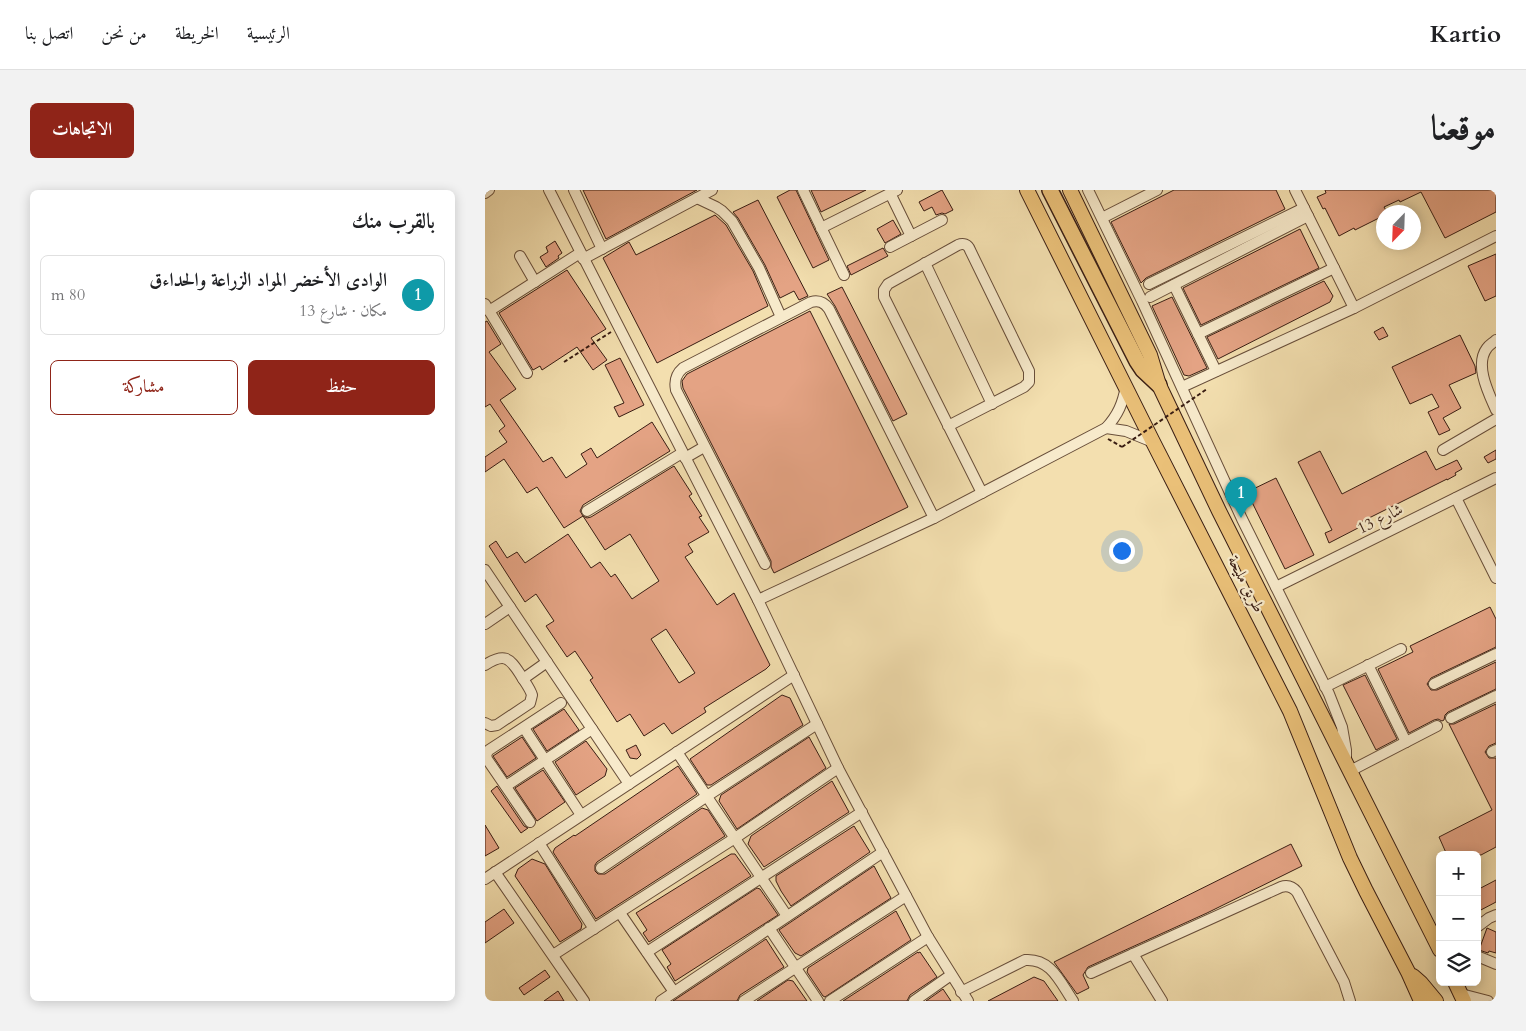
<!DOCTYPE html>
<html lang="ar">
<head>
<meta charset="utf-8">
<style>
	body { margin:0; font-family:Cardo,Amiri,serif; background:#f2f2f2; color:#202124; direction:rtl }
	.controls { position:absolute; right:15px; bottom:15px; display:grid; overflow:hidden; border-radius:8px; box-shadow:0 2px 12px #0003 }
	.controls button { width:45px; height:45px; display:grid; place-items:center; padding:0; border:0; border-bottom:1px solid #e0e0e0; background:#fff; color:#202124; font:25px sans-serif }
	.compass { position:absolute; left:891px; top:15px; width:45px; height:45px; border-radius:50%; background:#fff; box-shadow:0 2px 12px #0003; rotate:203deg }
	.you { position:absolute; left:636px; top:360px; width:18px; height:18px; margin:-12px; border:4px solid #fff; border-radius:50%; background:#1a73e8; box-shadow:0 0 0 8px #1a73e833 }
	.badge { display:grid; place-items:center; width:32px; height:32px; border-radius:50%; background:#8f2418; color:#fff; font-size:16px; font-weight:700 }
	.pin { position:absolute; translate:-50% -41px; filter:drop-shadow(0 1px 2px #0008) }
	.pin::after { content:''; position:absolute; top:26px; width:18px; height:15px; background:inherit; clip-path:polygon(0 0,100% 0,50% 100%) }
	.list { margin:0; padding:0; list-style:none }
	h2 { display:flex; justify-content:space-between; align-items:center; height:65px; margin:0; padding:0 20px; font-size:21px }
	h2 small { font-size:16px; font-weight:400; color:#757577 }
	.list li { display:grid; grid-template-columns:32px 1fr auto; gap:15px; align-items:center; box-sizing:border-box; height:80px; margin:0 10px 10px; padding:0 10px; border:1px solid #e0e0e0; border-radius:8px }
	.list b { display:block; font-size:19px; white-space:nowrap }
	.list p { margin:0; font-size:16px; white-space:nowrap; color:#757577 }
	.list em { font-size:16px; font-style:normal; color:#757577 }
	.actions { display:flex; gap:10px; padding:15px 20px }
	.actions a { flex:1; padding:11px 0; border:1px solid #8f2418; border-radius:8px; text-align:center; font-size:18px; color:#8f2418 }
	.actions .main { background:#8f2418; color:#fff }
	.icon { flex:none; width:28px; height:28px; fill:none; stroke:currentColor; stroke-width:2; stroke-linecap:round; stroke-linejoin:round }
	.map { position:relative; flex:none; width:1011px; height:811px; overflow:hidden; direction:ltr; border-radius:8px }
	header { display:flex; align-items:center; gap:30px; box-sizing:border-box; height:70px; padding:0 25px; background:#fff; border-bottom:1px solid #e0e0e0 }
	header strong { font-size:24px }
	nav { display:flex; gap:28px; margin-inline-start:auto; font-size:18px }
	.intro { display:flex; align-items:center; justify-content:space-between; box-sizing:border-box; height:120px; padding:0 30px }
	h1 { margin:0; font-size:35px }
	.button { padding:12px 22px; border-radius:8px; background:#8f2418; color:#fff; font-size:18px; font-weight:700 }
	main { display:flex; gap:30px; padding:0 30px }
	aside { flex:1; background:#fff; border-radius:8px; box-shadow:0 2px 12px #0003 }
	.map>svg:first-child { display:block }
	.building { fill:#e4a384; stroke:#391d13; fill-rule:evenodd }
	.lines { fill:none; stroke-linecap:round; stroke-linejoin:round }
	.minor-casing { stroke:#684e3a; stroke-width:12 }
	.major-casing { stroke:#391d13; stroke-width:16 }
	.highway-casing { stroke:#391d13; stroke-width:18 }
	.path { stroke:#391d13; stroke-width:2; stroke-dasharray:4 2.5; stroke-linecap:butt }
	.minor { stroke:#f7eacb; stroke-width:10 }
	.major { stroke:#eac078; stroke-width:14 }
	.highway { stroke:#eac078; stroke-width:15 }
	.path-bridge { stroke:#391d13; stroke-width:2; stroke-dasharray:4 2.5; stroke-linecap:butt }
	.labels { text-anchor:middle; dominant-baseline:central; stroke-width:4.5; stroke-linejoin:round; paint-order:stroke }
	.street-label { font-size:16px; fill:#391d13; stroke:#f7eacb }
</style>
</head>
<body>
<header>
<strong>Kartio</strong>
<nav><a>الرئيسية</a><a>الخريطة</a><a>من نحن</a><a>اتصل بنا</a></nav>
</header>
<div class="intro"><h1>موقعنا</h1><a class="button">الاتجاهات</a></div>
<main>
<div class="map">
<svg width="1011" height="811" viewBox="0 0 1011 811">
	<rect width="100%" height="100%" fill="#f3dfaf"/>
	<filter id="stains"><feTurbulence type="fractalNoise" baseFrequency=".004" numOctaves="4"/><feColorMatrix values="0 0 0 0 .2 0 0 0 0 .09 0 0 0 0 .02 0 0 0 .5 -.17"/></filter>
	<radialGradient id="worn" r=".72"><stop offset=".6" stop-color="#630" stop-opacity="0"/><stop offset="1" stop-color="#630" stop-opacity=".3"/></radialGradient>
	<!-- building -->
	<g class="building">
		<polygon points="98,0 212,0 121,49"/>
		<polygon points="305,0 311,0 344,70 328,78 292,7"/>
		<polygon points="326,0 381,0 336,22"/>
		<polygon points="457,0 468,20 460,24 457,23 451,25 447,17 439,21 434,12"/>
		<polygon points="689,0 791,0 800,19 661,88 656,93 626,32"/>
		<polygon points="840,0 1011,0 1011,22 960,48 936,2 915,12 914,10 899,17 902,22 898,22 898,26 870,40 869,38 854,46 840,18 838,19 832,7 841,3"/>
		<polygon points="273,10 323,106 314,110 309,101 295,108 280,75 253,28 248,22"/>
		<polygon points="230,25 241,35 268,81 283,116 172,173 118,68 144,52 151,65"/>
		<polygon points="408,30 416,44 400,53 392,39"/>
		<polygon points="815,39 834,78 716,135 698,98"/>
		<polygon points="70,51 77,63 73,66 74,68 61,77 55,67 63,62 61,57"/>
		<polygon points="398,58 403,66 366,85 362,76"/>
		<polygon points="1011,64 1011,106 1000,111 983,76"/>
		<polygon points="82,80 121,139 106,148 122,170 108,180 92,157 57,180 55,176 48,180 14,123"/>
		<polygon points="839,91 848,106 845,112 733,169 722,147"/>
		<polygon points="357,97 422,224 408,231 350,116 342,104"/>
		<polygon points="687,107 722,178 704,186 699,185 667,116"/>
		<polygon points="325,121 423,317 289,383 286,377 286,371 198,198 197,191 202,184"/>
		<polygon points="2,131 16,154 4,162 31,199 15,210 58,272 67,267 81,288 102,274 96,264 106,258 112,268 167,232 185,261 98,315 95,321 98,326 79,338 52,297 42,303 19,269 0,282 0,267 22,252 14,241 20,236 5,214 0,217 0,132"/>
		<polygon points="898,137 903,146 894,150 889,142"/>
		<polygon points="975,145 990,176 991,183 964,195 976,218 958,228 965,240 954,245 943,222 954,217 947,204 925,214 907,177"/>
		<polygon points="135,168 159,215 134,227 129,217 139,213 120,175"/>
		<polygon points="1011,260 1011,269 1003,273 999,267"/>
		<polygon points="835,261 857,304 941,261 951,280 972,270 977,279 970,283 971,285 962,290 962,289 872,334 873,338 844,353 840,343 847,340 813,272"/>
		<path d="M189,276l18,28 -3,2 13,20 -3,1 10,15 -21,12 5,8 -8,5 32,48 17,-12 36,72 -4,4 -62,39 2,4 -34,22 -8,-11 -20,13 -14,-22 -13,8 -27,-42 3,-2 -18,-27 -8,6 -21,-31 8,-5 -18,-27 -11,8 -36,-56 7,-5 11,17 10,-6 8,11 43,-29 23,34 9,-6 11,15 4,-3 17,25 27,-18 -29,-47 -25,16 -22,-34 4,2 4,-1zM181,439l29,44 -16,10 -28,-44z"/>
		<polygon points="791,288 829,365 800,379 762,302"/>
		<polygon points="1005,417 1011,429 1011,457 946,488 942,494 946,500 952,500 1011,472 1011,499 963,522 960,525 959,530 957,531 953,529 949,530 924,543 893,479 928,462 925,456"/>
		<polygon points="880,485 912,549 891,560 858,495"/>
		<polygon points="297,505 305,508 318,535 226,595 222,595 205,569"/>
		<polygon points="1011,514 1011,553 1004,556 1000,562 1004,568 1011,568 1011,657 996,665 962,665 954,647 1007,620 964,534 969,534"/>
		<polygon points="79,519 94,540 62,561 48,539"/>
		<polygon points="37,547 51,568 22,587 8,566"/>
		<polygon points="324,547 341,578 252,639 234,611 236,605"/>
		<polygon points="101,551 122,579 120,586 91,605 70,572"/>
		<polygon points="151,555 156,565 152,569 145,568 141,560"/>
		<polygon points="193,576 212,604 112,672 110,675 110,681 113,684 120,684 217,618 223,620 240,646 111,729 68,662 70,658 89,645 90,646"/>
		<polygon points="58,580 80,612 52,631 30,598"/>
		<polygon points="347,591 364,622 279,677 263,654 266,646"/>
		<polygon points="12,596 39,636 43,638 36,643 6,601"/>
		<polygon points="0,635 14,658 0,666"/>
		<polygon points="369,636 385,662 306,716 296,701 291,691 291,686"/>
		<polygon points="806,654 817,676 722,723 603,777 598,785 604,798 592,804 569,772"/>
		<polygon points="246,664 250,664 266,686 164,752 158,743 162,740 151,723"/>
		<polygon points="47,669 60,674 97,734 96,739 75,752 30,686 33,679"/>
		<polygon points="389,676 406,708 316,766 310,763 294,740"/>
		<polygon points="1011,690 1011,712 992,722 992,700"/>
		<polygon points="272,698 275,699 293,725 190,791 182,777 186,774 177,760"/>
		<polygon points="19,719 29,733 0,753 0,732"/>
		<polygon points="411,721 426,750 340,807 338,806 322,782 323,778"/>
		<polygon points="1002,738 1011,742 1011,763 1004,761 1003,763 994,760"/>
		<polygon points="281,749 299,777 255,805 252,811 188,811"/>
		<polygon points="433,762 433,763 435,762 452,787 425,805 422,811 358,811"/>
		<polygon points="60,780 65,787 39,805 34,798"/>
		<polygon points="549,787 559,791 573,811 503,811"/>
		<polygon points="303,790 308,791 322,811 272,811"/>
		<polygon points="458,799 466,811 441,811"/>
		<polygon points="73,801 79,811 59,811"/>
	</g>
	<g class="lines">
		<!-- minor casing -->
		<g class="minor-casing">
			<g id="minor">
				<polyline points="64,0 273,410 353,578 443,747 483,811"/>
				<polyline points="89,0 117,59"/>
				<polyline points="318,0 359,85"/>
				<polyline points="603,0 657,111 757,329 844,504 857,537 861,560 861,572"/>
				<polyline points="810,0 869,118"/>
				<polyline points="0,3 4,0"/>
				<polyline points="405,3 426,46"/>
				<polyline points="212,8 231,17 237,21 247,31 274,78 296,127"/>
				<polyline points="617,28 672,0"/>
				<polyline points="336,38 412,0"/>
				<polyline points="405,57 457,30"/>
				<polyline points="35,66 50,92"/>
				<polyline points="98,69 227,0"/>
				<polyline points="440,73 507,214"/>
				<polyline points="664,94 819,18"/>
				<polyline points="689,95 731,181"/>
				<polyline points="665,107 823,26"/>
				<polyline points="0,114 42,183"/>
				<polyline points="4,121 95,63"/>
				<polyline points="713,144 849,78"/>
				<path d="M1011,150c-3,3 -7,5 -9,8 -13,17 2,46 9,62"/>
				<polyline points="697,197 869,118 1011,46"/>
				<path d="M463,236l76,-39 5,-5v-11l-59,-121c-2,-6 -7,-7 -12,-5l-70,39 -4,6v7l98,196"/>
				<polyline points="621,238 641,241 668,252"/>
				<polyline points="958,260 1011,229"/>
				<polyline points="200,268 219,257"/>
				<polyline points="971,308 1011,388"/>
				<polyline points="102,321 197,263"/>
				<path d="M280,374l-89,-174c-2,-10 0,-16 7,-22l128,-66c8,-2 13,0 18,7l105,209"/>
				<polyline points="0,380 144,594"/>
				<polyline points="791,397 1011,288"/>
				<path d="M273,410l176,-82 172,-90c12,-13 17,-25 20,-42"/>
				<polyline points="0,434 25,417"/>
				<path d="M0,475c19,-12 24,-8 35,9 4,7 10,14 12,21l-2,8 -33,22 -6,1 -6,-3"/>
				<polyline points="883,475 921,552"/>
				<polyline points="38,489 62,472"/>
				<polyline points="949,494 1011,464"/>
				<polyline points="840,497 916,459"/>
				<polyline points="966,528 1011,506"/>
				<polyline points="39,538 96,625"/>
				<polyline points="192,562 302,726"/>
				<polyline points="1007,562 1011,560"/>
				<polyline points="865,581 952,536"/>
				<polyline points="21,596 107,539"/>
				<polyline points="45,632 2,569 1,564 4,560 76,513"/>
				<polyline points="54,653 109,739"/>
				<polyline points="116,678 222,606 332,534"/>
				<polyline points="10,682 99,811"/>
				<polyline points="0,689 309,485"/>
				<polyline points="135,723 189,802"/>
				<polyline points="992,737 1004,728 1011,725"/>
				<polyline points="284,738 333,811"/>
				<polyline points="162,762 377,622"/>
				<polyline points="648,764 677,811"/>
				<polyline points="68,765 250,648 353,578"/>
				<polyline points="992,766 1011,774"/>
				<path d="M606,783l190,-86c6,-2 11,-1 16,5l47,90 6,19"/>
				<path d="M476,802l64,-32c26,-2 35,22 48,41"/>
				<polyline points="976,804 1003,811"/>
				<polyline points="176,811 398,662"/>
				<polyline points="259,811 421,706"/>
				<polyline points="345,811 443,747"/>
				<polyline points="429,811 466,785"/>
			</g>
		</g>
		<!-- major casing -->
		<g class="major-casing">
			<g id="major">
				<polyline points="542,0 668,252 805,521 865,668 881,701 923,782 936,811"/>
				<polyline points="585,0 665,165 674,195 734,321 955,760"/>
				<polyline points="928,786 936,793 951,811"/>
				<polyline points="970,792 979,811"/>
			</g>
		</g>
		<!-- highway casing -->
		<g class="highway-casing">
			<polyline id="highway" points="565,0 652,171 658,180 674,195"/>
		</g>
		<!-- path -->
		<g class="path">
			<polyline points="79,172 126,142"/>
			<polyline points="623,249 637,257"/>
		</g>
		<!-- minor -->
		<use href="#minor" class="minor"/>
		<!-- major -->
		<use href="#major" class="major"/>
		<!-- highway -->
		<use href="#highway" class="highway"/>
		<!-- path-bridge -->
		<polyline class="path-bridge" points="637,257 722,199"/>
	</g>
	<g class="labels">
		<!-- street labels -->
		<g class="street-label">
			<text transform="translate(895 329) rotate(-26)">شارع 13</text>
			<text transform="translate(761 394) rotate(63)">طريق مليحة</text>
		</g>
	</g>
	<rect width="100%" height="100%" filter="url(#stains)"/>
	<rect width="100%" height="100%" fill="url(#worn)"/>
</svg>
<div class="controls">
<button>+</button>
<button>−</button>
<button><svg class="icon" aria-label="layers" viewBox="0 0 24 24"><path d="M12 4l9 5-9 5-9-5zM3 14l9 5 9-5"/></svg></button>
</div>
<svg class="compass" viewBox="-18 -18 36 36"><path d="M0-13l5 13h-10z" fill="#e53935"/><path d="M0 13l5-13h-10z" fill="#757577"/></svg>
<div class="you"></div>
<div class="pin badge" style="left:756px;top:328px;background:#0f9aa8">1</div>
</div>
<aside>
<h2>بالقرب منك<small></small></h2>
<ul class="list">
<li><span class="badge" style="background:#0f9aa8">1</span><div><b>الوادى الأخضر المواد الزراعة والحداءق</b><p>مكان · شارع 13</p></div><em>80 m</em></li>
</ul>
<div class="actions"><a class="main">حفظ</a><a>مشاركة</a></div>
</aside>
</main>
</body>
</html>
